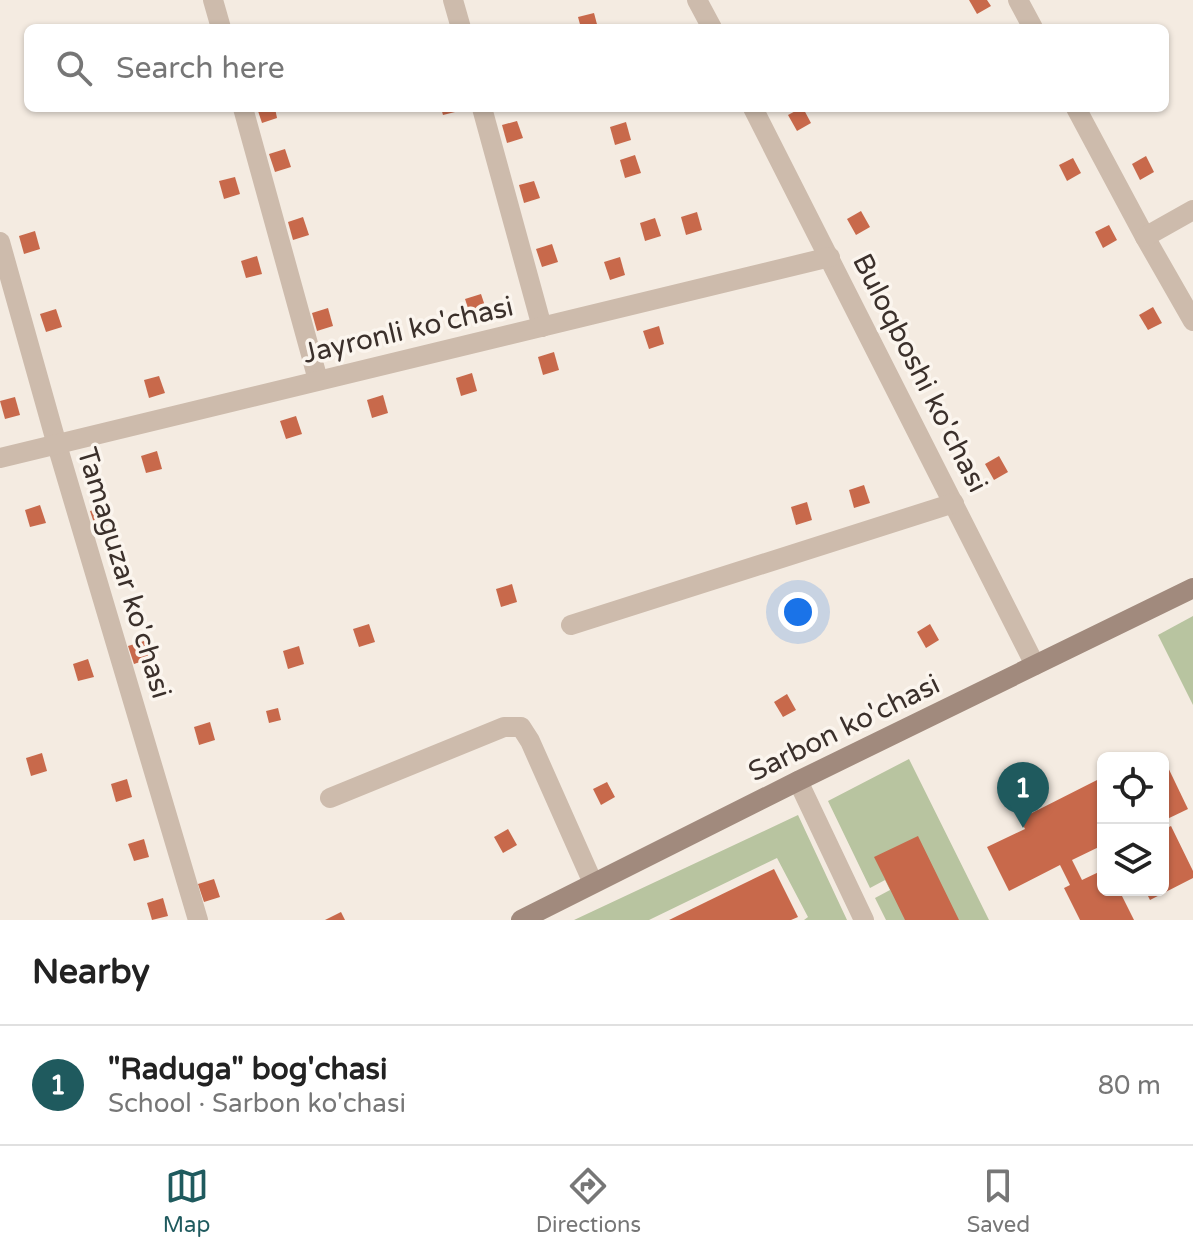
<!DOCTYPE html>
<html lang="en">
<head>
<meta charset="utf-8">
<style>
	body { margin:0; font-family:"Varela Round",sans-serif; background:#f2f2f2; color:#222 }
	.controls { position:absolute; right:24px; bottom:24px; display:grid; overflow:hidden; border-radius:12px; box-shadow:0 2px 6px #0004 }
	.controls button { width:72px; height:72px; display:grid; place-items:center; padding:0; border:0; border-bottom:2px solid #e0e0e0; background:#fff; color:#222; font:40px sans-serif }
	.you { position:absolute; left:798px; top:612px; width:28px; height:28px; margin:-20px; border:6px solid #fff; border-radius:50%; background:#1a73e8; box-shadow:0 0 0 12px #1a73e833 }
	.badge { display:grid; place-items:center; width:52px; height:52px; border-radius:50%; background:#1f5a5e; color:#fff; font-size:26px; font-weight:700 }
	.pin { position:absolute; translate:-50% -66px; filter:drop-shadow(0 2px 4px #0008) }
	.pin::after { content:''; position:absolute; top:42px; width:28px; height:24px; background:inherit; clip-path:polygon(0 0,100% 0,50% 100%) }
	.list { margin:0; padding:0; list-style:none }
	h2 { display:flex; justify-content:space-between; align-items:center; height:104px; margin:0; padding:0 32px; font-size:34px }
	h2 small { font-size:26px; font-weight:400; color:#767676 }
	.list li { display:grid; grid-template-columns:52px 1fr auto; gap:24px; align-items:center; box-sizing:border-box; height:120px; padding:0 32px; border-top:2px solid #e0e0e0 }
	.list b { display:block; font-size:30px; white-space:nowrap }
	.list p { margin:0; font-size:26px; white-space:nowrap; color:#767676 }
	.list em { font-size:26px; font-style:normal; color:#767676 }
	.icon { flex:none; width:44px; height:44px; fill:none; stroke:currentColor; stroke-width:2; stroke-linecap:round; stroke-linejoin:round }
	.map { position:relative; flex:none; width:1193px; height:920px; overflow:hidden }
	.search { position:absolute; background:#fff; box-shadow:0 2px 6px #0004; left:24px; right:24px; top:24px; height:88px; display:flex; align-items:center; gap:20px; box-sizing:border-box; padding:0 28px; border-radius:12px; color:#767676; font-size:30px }
	.sheet { height:224px; background:#fff }
	nav { display:flex; justify-content:space-around; align-items:center; box-sizing:border-box; height:112px; border-top:2px solid #e0e0e0; background:#fff; font-size:22px; color:#767676 }
	nav a { display:grid; justify-items:center; gap:4px }
	nav .on { color:#1f5a5e }
	.map>svg:first-child { display:block }
	.green { fill:#b8c4a0 }
	.building { fill:#c8694b }
	.lines { fill:none; stroke-linecap:round; stroke-linejoin:round }
	.street { stroke:#cdbbac; stroke-width:20 }
	.secondary { stroke:#a18a7d; stroke-width:20 }
	.labels { text-anchor:middle; dominant-baseline:central; stroke-width:7; stroke-linejoin:round; paint-order:stroke }
	.street-label { font-size:28px; fill:#3b302b; stroke:#fbf5ee }
</style>
</head>
<body>
<div class="map">
<svg width="1193" height="920" viewBox="0 0 1193 920">
	<rect width="100%" height="100%" fill="#f4ebe1"/>
	<!-- green -->
	<g class="green">
		<polygon points="1193,616 1193,705 1158,635"/>
		<polygon points="909,759 989,920 886,920 875,898 890,890 885,880 870,888 828,801"/>
		<polygon points="798,815 847,920 804,920 808,917 777,858 649,920 574,920"/>
	</g>
	<!-- building -->
	<g class="building">
		<polygon points="969,0 987,0 991,6 977,14"/>
		<polygon points="594,13 598,28 581,28 578,17"/>
		<polygon points="257,108 275,108 277,118 262,123"/>
		<polygon points="441,108 458,108 459,111 443,115"/>
		<polygon points="801,108 803,108 811,123 797,131 788,115"/>
		<polygon points="517,121 523,138 507,143 502,125"/>
		<polygon points="626,122 631,140 615,145 610,127"/>
		<polygon points="285,149 291,167 275,172 269,154"/>
		<polygon points="635,155 641,173 625,178 620,160"/>
		<polygon points="1146,156 1154,172 1140,180 1132,164"/>
		<polygon points="1073,158 1081,173 1067,181 1059,165"/>
		<polygon points="235,177 240,194 224,199 219,181"/>
		<polygon points="534,181 540,198 524,203 519,185"/>
		<polygon points="861,211 870,227 856,235 847,219"/>
		<polygon points="697,212 702,230 686,235 681,217"/>
		<polygon points="303,217 309,235 293,240 288,222"/>
		<polygon points="655,218 661,236 645,241 640,223"/>
		<polygon points="1109,225 1117,240 1103,248 1095,232"/>
		<polygon points="35,231 40,249 24,254 19,236"/>
		<polygon points="552,244 558,262 542,267 536,249"/>
		<polygon points="257,256 262,274 246,278 241,261"/>
		<polygon points="620,257 625,275 610,280 604,262"/>
		<polygon points="481,294 487,312 471,317 465,299"/>
		<polygon points="1153,307 1162,323 1148,330 1139,315"/>
		<polygon points="328,308 333,326 317,331 312,313"/>
		<polygon points="56,309 62,327 46,332 40,314"/>
		<polygon points="659,326 664,344 649,349 643,331"/>
		<polygon points="554,352 559,370 543,375 538,357"/>
		<polygon points="472,373 477,391 461,396 456,378"/>
		<polygon points="159,376 165,393 149,398 144,380"/>
		<polygon points="383,395 388,413 372,418 367,400"/>
		<polygon points="15,397 20,415 5,419 0,401"/>
		<polygon points="296,416 302,434 286,439 280,421"/>
		<polygon points="157,451 162,469 146,473 141,456"/>
		<polygon points="999,456 1008,472 994,480 985,464"/>
		<polygon points="864,485 870,503 854,508 849,490"/>
		<polygon points="807,502 812,520 796,525 791,507"/>
		<polygon points="40,505 46,523 30,527 25,510"/>
		<polygon points="106,506 111,524 96,529 90,511"/>
		<polygon points="512,584 517,602 501,607 496,589"/>
		<polygon points="369,624 375,642 359,647 353,629"/>
		<polygon points="930,624 939,640 926,648 917,632"/>
		<polygon points="144,641 149,659 134,664 128,646"/>
		<polygon points="299,646 304,664 288,669 283,651"/>
		<polygon points="88,659 94,677 78,681 73,664"/>
		<polygon points="787,694 796,710 783,717 774,702"/>
		<polygon points="278,708 281,720 269,723 266,711"/>
		<polygon points="210,722 215,740 199,745 194,727"/>
		<polygon points="42,753 47,771 31,776 26,758"/>
		<polygon points="1163,757 1188,809 1163,821"/>
		<polygon points="1103,777 1103,845 1072,860 1082,880 1103,870 1103,890 1119,890 1134,920 1080,920 1064,888 1070,885 1060,865 1009,891 987,847 1025,829 1020,819"/>
		<polygon points="127,779 132,797 116,802 111,784"/>
		<polygon points="607,782 615,797 601,805 593,789"/>
		<polygon points="1171,826 1193,871 1193,878 1150,900 1145,890 1163,890 1163,830"/>
		<polygon points="508,829 517,845 503,853 494,837"/>
		<polygon points="918,836 959,920 905,920 885,879 874,857"/>
		<polygon points="144,839 149,857 134,861 128,844"/>
		<polygon points="774,869 798,917 791,920 669,920"/>
		<polygon points="214,879 220,897 204,902 198,884"/>
		<polygon points="163,898 168,916 152,920 147,903"/>
		<polygon points="341,912 345,920 325,920"/>
	</g>
	<g class="lines">
		<!-- street -->
		<g class="street">
			<polyline points="213,0 221,28"/>
			<polyline points="453,0 461,28"/>
			<polyline points="697,0 712,28"/>
			<polyline points="1018,0 1033,28"/>
			<polyline points="243,108 318,380"/>
			<polyline points="482,108 542,327"/>
			<polyline points="753,108 1035,665"/>
			<polyline points="1076,108 1145,237 1193,321"/>
			<polyline points="1145,237 1193,210"/>
			<polyline points="0,242 57,445 198,920"/>
			<polyline points="0,458 830,257"/>
			<polyline points="571,625 954,503"/>
			<polyline points="798,781 864,920"/>
			<polyline points="330,798 504,727 521,727 530,741 593,883"/>
		</g>
		<!-- secondary -->
		<polyline class="secondary" points="521,920 798,781 1193,588"/>
	</g>
	<g class="labels">
		<!-- street labels -->
		<g class="street-label">
			<text transform="translate(408 330) rotate(-13)">Jayronli ko'chasi</text>
			<text transform="translate(920 373) rotate(63)">Buloqboshi ko'chasi</text>
			<text transform="translate(124 573) rotate(73)">Tamaguzar ko'chasi</text>
			<text transform="translate(844 728) rotate(-26)">Sarbon ko'chasi</text>
		</g>
	</g>
</svg>
<div class="controls">
<button><svg class="icon" aria-label="locate" viewBox="0 0 24 24"><circle cx="12" cy="12" r="6"/><path d="M12 2v4M12 18v4M2 12h4M18 12h4"/></svg></button>
<button><svg class="icon" aria-label="layers" viewBox="0 0 24 24"><path d="M12 4l9 5-9 5-9-5zM3 14l9 5 9-5"/></svg></button>
</div>
<div class="you"></div>
<div class="pin badge" style="left:1023px;top:828px">1</div>
<div class="search"><svg class="icon" aria-label="search" viewBox="0 0 24 24"><circle cx="10" cy="10" r="6"/><path d="M15 15l6 6"/></svg>Search here</div>
</div>
<section class="sheet">
<h2>Nearby<small></small></h2>
<ul class="list">
<li><span class="badge">1</span><div><b>&quot;Raduga&quot; bog'chasi</b><p>School · Sarbon ko'chasi</p></div><em>80 m</em></li>
</ul>
</section>
<nav>
<a class="on"><svg class="icon" aria-label="map" viewBox="0 0 24 24"><path d="M3 6l6-2 6 2 6-2v14l-6 2-6-2-6 2zM9 4v14M15 6v14"/></svg>Map</a>
<a><svg class="icon" aria-label="directions" viewBox="0 0 24 24"><path d="M12 3l9 9-9 9-9-9zM9 14v-3h6M13 9l2 2-2 2"/></svg>Directions</a>
<a><svg class="icon" aria-label="saved" viewBox="0 0 24 24"><path d="M7 4h10v16l-5-4-5 4z"/></svg>Saved</a>
</nav>
</body>
</html>
